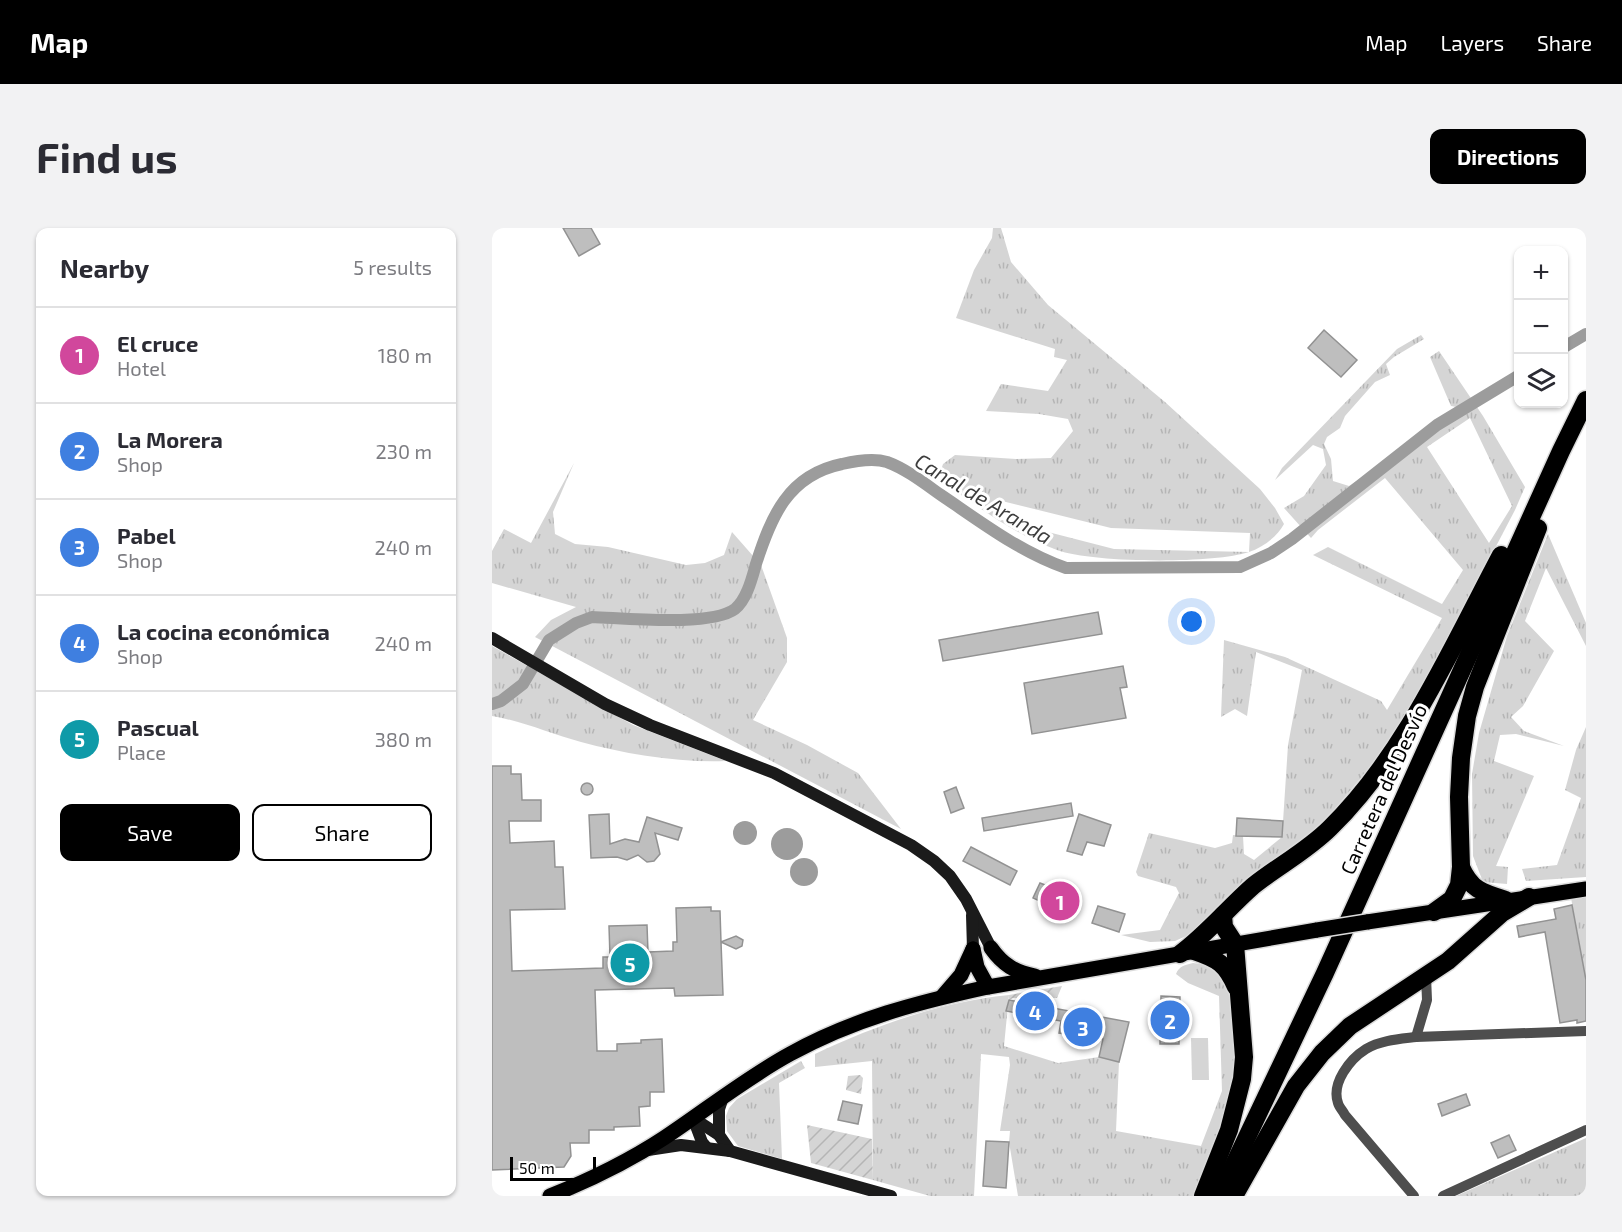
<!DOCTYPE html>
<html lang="en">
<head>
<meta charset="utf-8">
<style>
	body { margin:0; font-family:"Exo 2",sans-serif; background:#f2f2f3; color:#2b2b33 }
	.controls { position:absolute; right:18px; top:18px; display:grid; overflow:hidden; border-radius:12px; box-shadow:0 2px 4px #0004 }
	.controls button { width:54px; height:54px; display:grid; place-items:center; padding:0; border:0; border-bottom:2px solid #e1e1e2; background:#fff; color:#2b2b33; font:30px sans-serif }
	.scale { position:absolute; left:18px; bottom:15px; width:86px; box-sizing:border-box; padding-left:6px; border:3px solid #000; border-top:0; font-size:16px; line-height:21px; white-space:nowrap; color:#000; -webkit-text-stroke:4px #fff; paint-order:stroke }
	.you { position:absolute; left:700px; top:394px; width:21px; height:21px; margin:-15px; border:4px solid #fff; border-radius:50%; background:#1a73e8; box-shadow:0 0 0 9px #1a73e833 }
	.badge { display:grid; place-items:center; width:39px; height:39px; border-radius:50%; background:#000; color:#fff; font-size:20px; font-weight:700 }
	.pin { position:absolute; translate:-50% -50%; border:3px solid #fff; box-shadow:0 2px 6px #0006 }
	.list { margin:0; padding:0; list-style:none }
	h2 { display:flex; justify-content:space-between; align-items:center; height:78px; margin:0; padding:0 24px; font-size:26px }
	h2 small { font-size:20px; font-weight:400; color:#7c7c81 }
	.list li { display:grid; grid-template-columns:39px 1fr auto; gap:18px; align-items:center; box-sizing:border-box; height:96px; padding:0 24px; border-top:2px solid #e1e1e2 }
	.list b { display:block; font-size:22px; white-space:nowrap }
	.list p { margin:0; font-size:20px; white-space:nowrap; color:#7c7c81 }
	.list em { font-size:20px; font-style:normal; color:#7c7c81 }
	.actions { display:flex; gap:12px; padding:18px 24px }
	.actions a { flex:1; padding:14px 0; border:2px solid #000; border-radius:12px; text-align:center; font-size:21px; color:#000 }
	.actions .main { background:#000; color:#fff }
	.icon { flex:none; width:33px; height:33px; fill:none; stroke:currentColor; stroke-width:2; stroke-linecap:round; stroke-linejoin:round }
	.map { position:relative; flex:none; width:1094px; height:968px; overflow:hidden; border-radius:12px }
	header { display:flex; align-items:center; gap:36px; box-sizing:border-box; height:84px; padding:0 30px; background:#000; color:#fff }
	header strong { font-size:28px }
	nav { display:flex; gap:33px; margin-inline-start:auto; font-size:21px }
	.intro { display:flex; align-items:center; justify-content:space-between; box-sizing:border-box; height:144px; padding:0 36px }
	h1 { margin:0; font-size:42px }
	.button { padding:15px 27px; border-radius:12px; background:#000; color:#fff; font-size:21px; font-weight:700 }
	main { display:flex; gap:36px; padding:0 36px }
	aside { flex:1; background:#fff; border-radius:12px; box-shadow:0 2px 4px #0004 }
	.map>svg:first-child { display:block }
	.grass { fill:url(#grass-tufts); fill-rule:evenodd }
	.park { fill:#d5d5d5 }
	.garden { fill:url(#garden-furrows) }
	.water { fill:#9c9c9c }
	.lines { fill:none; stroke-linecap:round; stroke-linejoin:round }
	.canal { stroke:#9c9c9c; stroke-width:12 }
	.building { fill:#bebebe; stroke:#929292; stroke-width:1.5 }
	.primary-casing { stroke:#dbdbdb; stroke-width:18 }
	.highway-casing { stroke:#dbdbdb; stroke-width:21 }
	.street { stroke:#4e4e4e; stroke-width:10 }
	.secondary { stroke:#1b1b1b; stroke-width:12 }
	.primary { stroke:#000; stroke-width:15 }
	.highway { stroke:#000; stroke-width:18 }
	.primary-bridge-casing { stroke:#dbdbdb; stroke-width:18; stroke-linecap:butt }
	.primary-bridge { stroke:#000; stroke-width:15 }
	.labels { text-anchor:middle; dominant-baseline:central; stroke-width:6; stroke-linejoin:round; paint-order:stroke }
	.street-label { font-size:20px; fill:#000; stroke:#fff }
	.water-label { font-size:21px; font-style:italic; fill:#3d3d3d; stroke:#fff }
</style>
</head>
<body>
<header>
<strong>Map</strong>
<nav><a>Map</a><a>Layers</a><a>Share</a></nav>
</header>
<div class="intro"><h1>Find us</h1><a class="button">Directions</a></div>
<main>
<aside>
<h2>Nearby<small>5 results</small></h2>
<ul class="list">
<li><span class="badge" style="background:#d1479c">1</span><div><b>El cruce</b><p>Hotel</p></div><em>180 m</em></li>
<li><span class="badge" style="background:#3f7fe0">2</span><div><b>La Morera</b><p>Shop</p></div><em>230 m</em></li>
<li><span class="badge" style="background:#3f7fe0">3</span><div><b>Pabel</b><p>Shop</p></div><em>240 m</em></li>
<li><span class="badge" style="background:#3f7fe0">4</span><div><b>La cocina económica</b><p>Shop</p></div><em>240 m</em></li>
<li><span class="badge" style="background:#0f9aa8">5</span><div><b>Pascual</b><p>Place</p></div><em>380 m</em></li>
</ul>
<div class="actions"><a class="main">Save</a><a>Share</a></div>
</aside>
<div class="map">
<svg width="1094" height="968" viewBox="0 0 1094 968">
	<defs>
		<pattern id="grass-tufts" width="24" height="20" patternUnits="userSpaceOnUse" patternTransform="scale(1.5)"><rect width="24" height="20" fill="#d5d5d5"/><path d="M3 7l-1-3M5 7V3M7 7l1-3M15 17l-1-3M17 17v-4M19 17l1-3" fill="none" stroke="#b5b5b5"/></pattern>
		<pattern id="garden-furrows" width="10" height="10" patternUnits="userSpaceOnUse" patternTransform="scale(1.5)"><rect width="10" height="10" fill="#d5d5d5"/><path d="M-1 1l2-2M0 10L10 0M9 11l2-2" fill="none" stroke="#b5b5b5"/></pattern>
	</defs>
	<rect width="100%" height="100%" fill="#fff"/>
	<!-- grass -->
	<g class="grass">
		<path d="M501,0h8l10,34 37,43 117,97 95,87 15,19 9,16c-7,13 -21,23 -35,28 -36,12 -157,11 -192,-2 -44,-16 -81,-45 -119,-71l5,-15 12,-9 61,4 35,-1 22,-27 -5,-12 -29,-5 -53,-3 15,-27 47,7 19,-31 -13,-3 1,-8 -99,-31 18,-48 18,-32zM510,273l109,27 139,5 -1,19 -135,-3 -116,-30z"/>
		<path d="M929,107l3,4 -30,18 -8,7 4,11 -15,7 -30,34 -5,12 -13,9 -3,7 7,15 2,22 16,5 24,-16 46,-37 43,-25 -11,-2 -21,-49 9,-6 44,65 42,71 -10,23 -102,195 -36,54 -45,53 -25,27 -55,36 -27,23 -25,32 -25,11 -25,1 -29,-7 39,-5 19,-37 -3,-6 -38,-11 -2,-4 13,-39 66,15 17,-5 1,-8 10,1 1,18 10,6 28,-23 6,-92 14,-75 -46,-18 -9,64 -12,-7 -14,8 3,-77 61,17 96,44 6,9 55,-92 -129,-63 15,-8 114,57 21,-34 -78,-92 -67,52 -7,8 -27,-30 20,-12 22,-31 -3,-16 -10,-4 -38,35 7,-12 115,-119zM978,190l42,88 -23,37 -62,-96z"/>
		<polygon points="82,235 61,284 63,306 83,316 116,319 194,337 213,335 232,327 240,304 269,337 295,410 295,434 261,492 315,517 366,545 409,601 43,409 59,392 84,379 0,355 0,323 12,301 39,315"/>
		<polygon points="1056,306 1094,395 1094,418 1054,340 1033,393 1062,423 1031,478 1019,489 1032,503 1072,518 1024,506 1008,507 1002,533 1042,548 1004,638 1016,639 1015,656 991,654 981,628 980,546 987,505 1015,408"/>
		<path d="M0,418l141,79 93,36c-46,2 -101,-7 -145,-19 -30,-8 -59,-21 -89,-26z"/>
		<polygon points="1094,499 1094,649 1034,653 1030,641 1065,637 1089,570 1073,562 1084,522"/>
		<polygon points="1094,669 1094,752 1079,670"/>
		<path d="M701,735c11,1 21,3 29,11 12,13 16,95 12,113 -9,37 -25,73 -38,109h-178l-9,-54 1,-11h-10l10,-66 -1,-8 -28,-3 -7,142h-44l-57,-16 -1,-119 -57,6v-13c62,-29 125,-52 194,-59l-5,51 54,17 41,-6 20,5 -3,69 85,15 21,-55 -3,-95 -31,-13 -12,-9c3,-8 9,-9 17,-11z"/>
		<polygon points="309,833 313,840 287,855 290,931 246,918 235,903 234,888 237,880 245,871"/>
		<polygon points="1094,910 1094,968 964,968"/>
	</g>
	<!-- park -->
	<polygon class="park" points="699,810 716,810 717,852 700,852"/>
	<!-- garden -->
	<g class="garden">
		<polygon points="570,758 565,770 521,770 517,772 517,767"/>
		<polygon points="368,847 371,850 369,866 354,862 356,848"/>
		<polygon points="315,897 380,911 381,952 319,935"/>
	</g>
	<!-- water -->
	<g class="water">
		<circle cx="253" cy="605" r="12"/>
		<circle cx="295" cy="616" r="16"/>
		<circle cx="312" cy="644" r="14"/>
	</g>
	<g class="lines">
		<!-- canal -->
		<g class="canal">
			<polyline points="1072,119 1094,106"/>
			<path d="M0,476l9,-3 22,-17 26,-44 27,-17 16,-6c32,1 119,10 143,-8 12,-10 17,-31 21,-45 15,-47 32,-89 86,-100 13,-3 32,-6 45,-2 19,7 37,21 54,33 40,27 79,57 125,73l174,-1 31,-14 21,-14 145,-114 81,-49"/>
		</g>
	</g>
	<!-- building -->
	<g class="building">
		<polygon points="71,0 99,0 108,16 87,28"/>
		<polygon points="832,102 865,132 849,149 816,120"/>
		<polygon points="606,384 610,406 451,433 447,412"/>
		<polygon points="631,438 635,459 628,460 634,490 540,506 532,455"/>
		<polygon points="0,538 19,538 19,546 29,546 30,572 49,572 49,593 17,593 18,615 62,613 63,639 71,639 73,681 18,682 20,743 111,740 111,729 118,729 117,698 155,697 156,724 181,723 181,714 185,714 184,680 219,679 219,683 228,683 229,714 244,708 251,712 250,718 244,721 229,714 231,767 183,768 182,760 103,762 105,823 125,823 125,816 149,815 149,812 170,811 172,864 158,864 158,878 147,879 148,898 122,899 122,902 97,902 97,915 78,915 79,928 72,939 0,942"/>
		<circle cx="95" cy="561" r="6"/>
		<polygon points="464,559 472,580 459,585 452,564"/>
		<polygon points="579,575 581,588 492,603 490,590"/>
		<polygon points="117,586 118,616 133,611 147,614 155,589 190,600 186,612 163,605 168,626 162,633 155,634 146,627 135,632 125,629 99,630 97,587"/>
		<polygon points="587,586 619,597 612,618 595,614 590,627 575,623"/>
		<polygon points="745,590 791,593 790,609 744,608"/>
		<polygon points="479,619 525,643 518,657 471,633"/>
		<polygon points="548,655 579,667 575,686 541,670"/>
		<polygon points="1080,677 1094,752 1094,793 1085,795 1085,792 1068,795 1053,704 1027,709 1025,698 1064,691 1062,681"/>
		<polygon points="606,678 633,686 627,704 600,695"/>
		<polygon points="669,768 688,769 687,816 668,816"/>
		<polygon points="517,772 637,794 627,834 607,829 611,811 567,805 569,793 514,783"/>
		<polygon points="974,866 978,877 950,888 946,876"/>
		<polygon points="351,873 370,877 366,896 346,892"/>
		<polygon points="1017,907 1024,922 1006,930 999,915"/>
		<polygon points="494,913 517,914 514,960 491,958"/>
	</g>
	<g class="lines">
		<!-- primary casing -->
		<g class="primary-casing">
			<g id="primary">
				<polyline points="875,694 1094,661"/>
				<path d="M499,720c12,17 24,24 44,28"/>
				<polyline points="481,721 485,739 496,759"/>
				<polyline points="450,769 469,747 481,721"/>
				<path d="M58,968c40,-16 79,-35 114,-58 42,-28 82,-60 126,-84 63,-35 129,-52 198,-67l329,-57"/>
			</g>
		</g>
		<!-- highway casing -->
		<g class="highway-casing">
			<g id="highway">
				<path d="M969,639c10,23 22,26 45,33"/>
				<polyline points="942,684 960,671 967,657 969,639 967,569 969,530 975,488 983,459 1046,300"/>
				<path d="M702,723c24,8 32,13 42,36"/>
				<path d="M688,726c27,-20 48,-46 73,-68 25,-20 54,-35 77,-58 75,-73 122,-181 171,-273"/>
				<polyline points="711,968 737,902 750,851 752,829 743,716 732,699 731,687"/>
				<polyline points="727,968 833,745 1069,223 1094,172"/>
				<polyline points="742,968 804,858 830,825 858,798 956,733 1010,685 1037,669"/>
			</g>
		</g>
		<!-- street -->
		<g class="street">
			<polyline points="934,748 935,772 924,809 1094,803"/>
			<path d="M922,968l-69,-81c-2,-4 -6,-8 -7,-12 -7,-20 12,-44 28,-54 15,-9 34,-10 50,-12"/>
			<polyline points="951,968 1094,902"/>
		</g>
		<!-- secondary -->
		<g class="secondary">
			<polyline points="0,410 113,476 158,497 282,545 419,617 442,633 458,648 474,671 499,720"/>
			<polyline points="480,687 481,721"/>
			<polyline points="201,890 227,907 238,923"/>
			<polyline points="201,890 210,914 215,920"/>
			<polyline points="227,907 227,881 231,869"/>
			<polyline points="156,922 189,917 238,923 399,968"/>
		</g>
		<!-- primary -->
		<use href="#primary" class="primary"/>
		<!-- highway -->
		<use href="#highway" class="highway"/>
		<!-- primary-bridge casing -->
		<g class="primary-bridge-casing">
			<polyline id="primary-bridge" points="825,702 875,694"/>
		</g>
		<!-- primary-bridge -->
		<use href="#primary-bridge" class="primary-bridge"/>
	</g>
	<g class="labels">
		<!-- street labels -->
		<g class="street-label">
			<text transform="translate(891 561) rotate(-66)">Carretera del Desvío</text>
		</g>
		<!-- water labels -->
		<g class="water-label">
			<text transform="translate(492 270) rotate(31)">Canal de Aranda</text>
		</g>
	</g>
</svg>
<div class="controls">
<button>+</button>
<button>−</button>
<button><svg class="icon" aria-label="layers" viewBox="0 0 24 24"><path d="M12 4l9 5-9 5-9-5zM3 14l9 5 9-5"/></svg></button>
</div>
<div class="scale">50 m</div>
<div class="you"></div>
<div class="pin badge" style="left:568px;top:673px;background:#d1479c">1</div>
<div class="pin badge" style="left:678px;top:792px;background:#3f7fe0">2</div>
<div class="pin badge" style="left:591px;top:799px;background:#3f7fe0">3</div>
<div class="pin badge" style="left:543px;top:783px;background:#3f7fe0">4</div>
<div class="pin badge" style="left:138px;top:735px;background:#0f9aa8">5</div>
</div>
</main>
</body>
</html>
